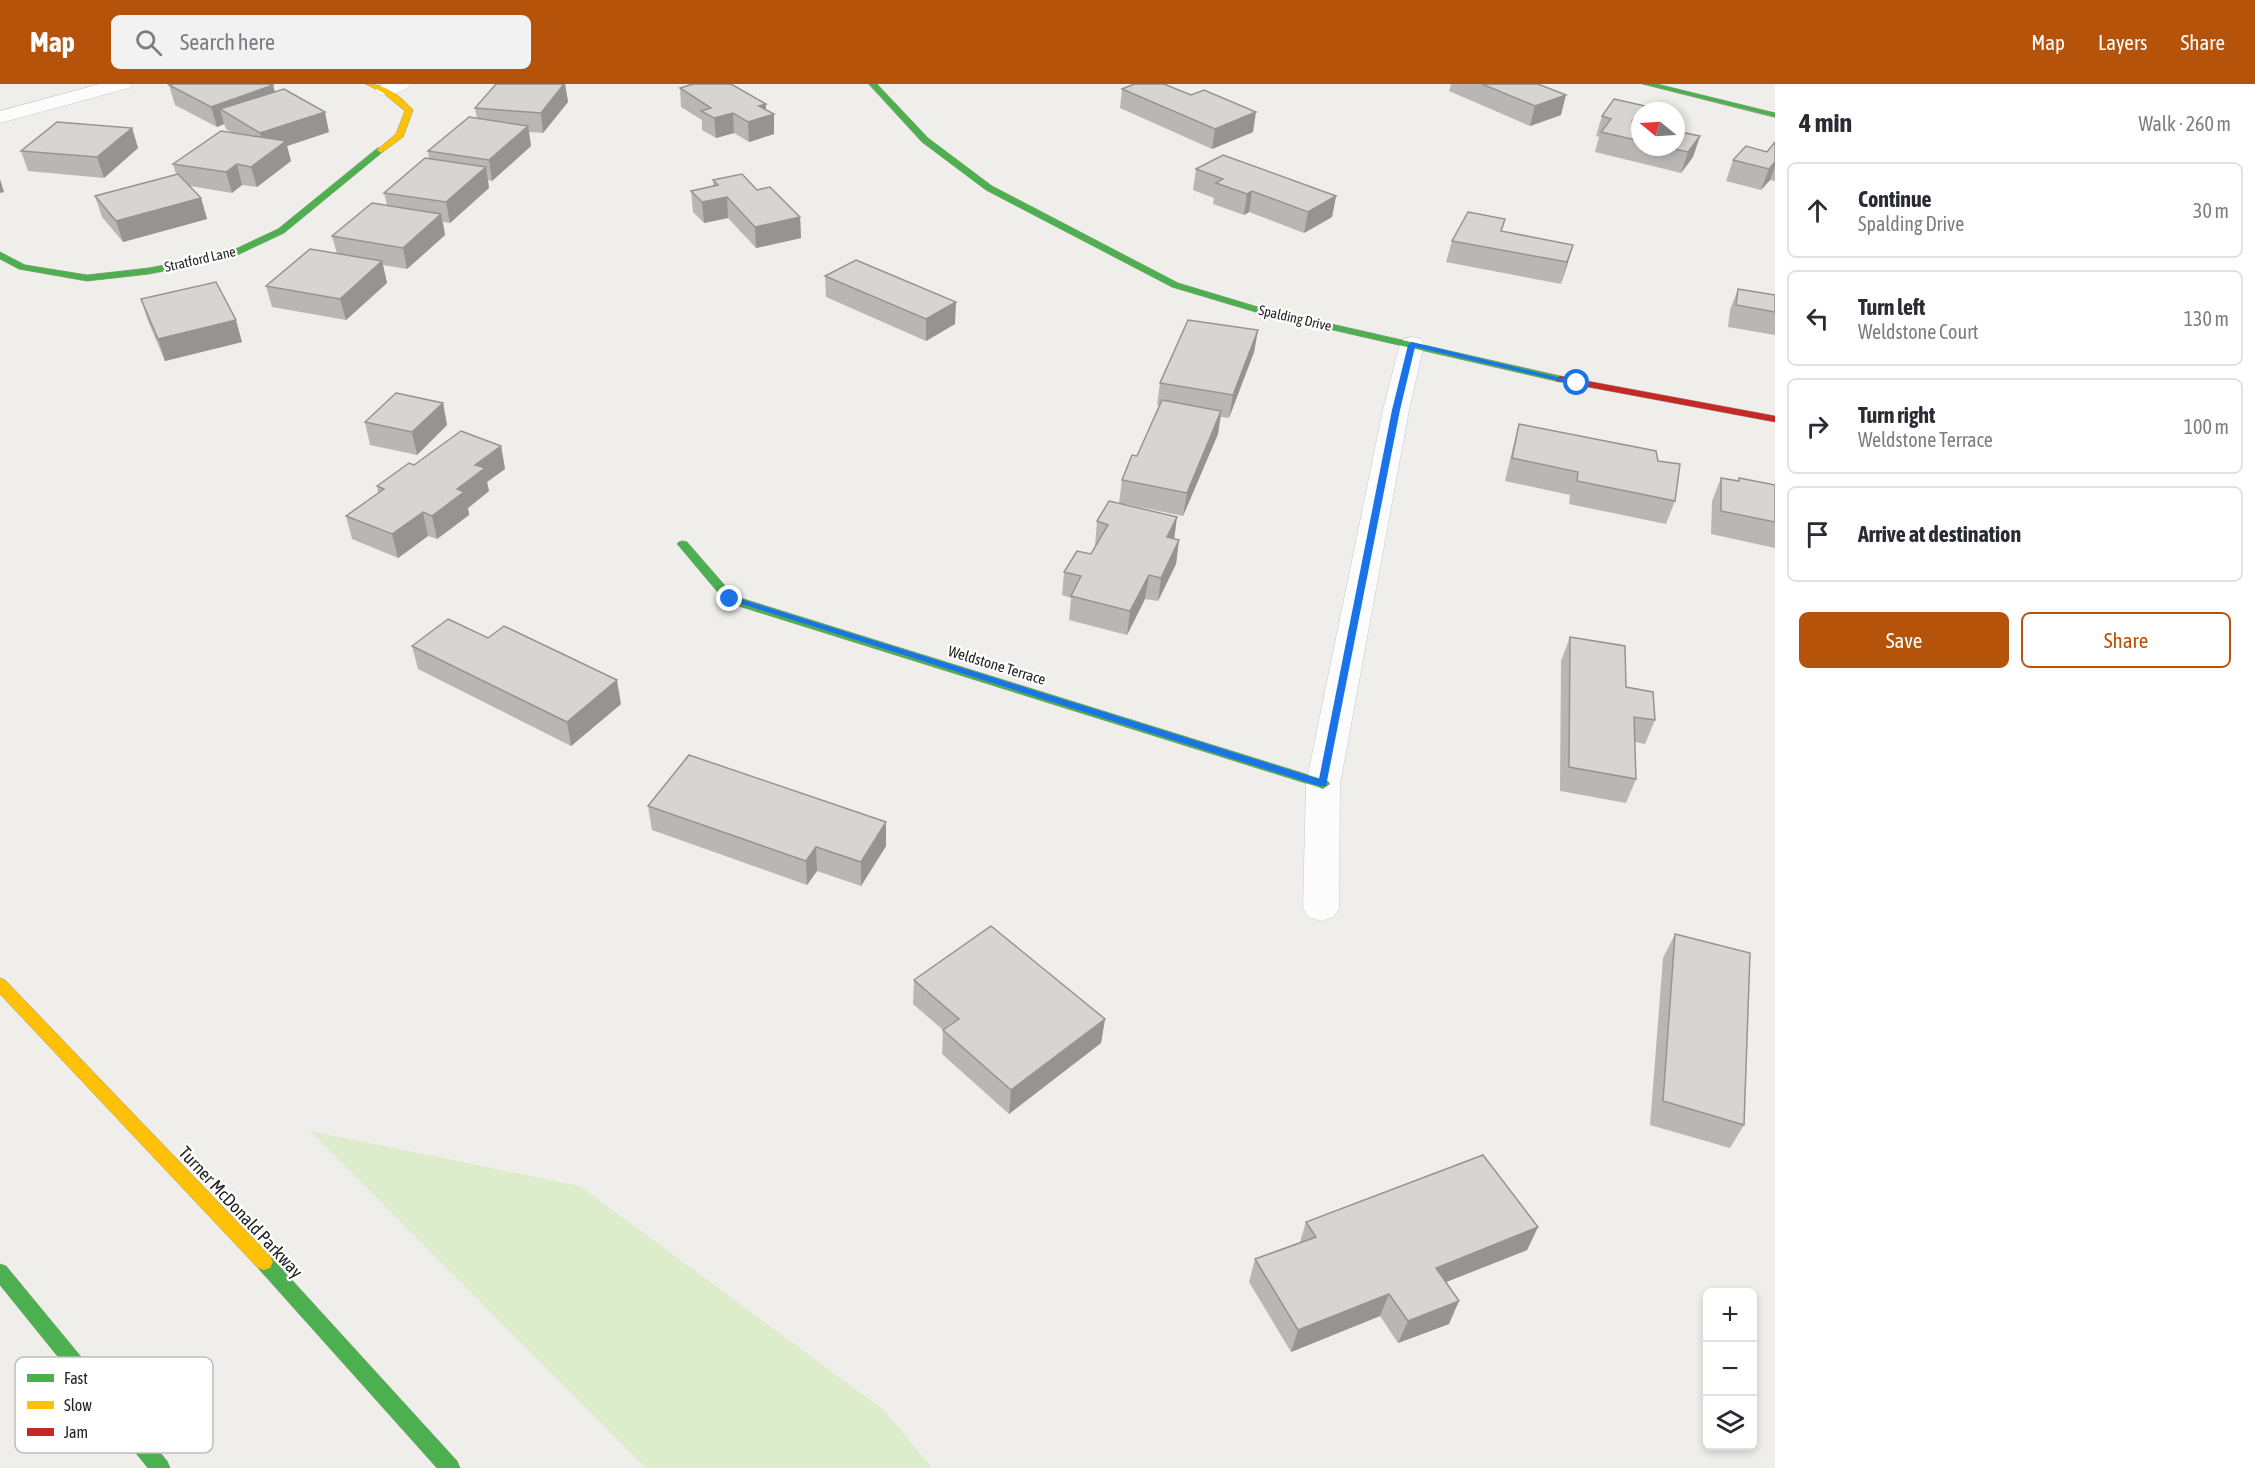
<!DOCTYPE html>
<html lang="en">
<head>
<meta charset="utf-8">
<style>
	body { margin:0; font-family:"Asap Condensed",sans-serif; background:#f2f2f3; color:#2b2b33 }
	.controls { position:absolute; right:18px; bottom:18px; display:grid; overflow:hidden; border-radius:9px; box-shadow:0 3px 9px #0003 }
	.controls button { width:54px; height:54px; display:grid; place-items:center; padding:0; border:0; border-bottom:2px solid #e1e1e2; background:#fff; color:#2b2b33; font:30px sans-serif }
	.compass { position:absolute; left:1631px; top:18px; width:54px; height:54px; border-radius:50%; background:#fff; box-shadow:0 3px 9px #0003; rotate:288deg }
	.stop { position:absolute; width:18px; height:18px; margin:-14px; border:4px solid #1a73e8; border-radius:50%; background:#fff }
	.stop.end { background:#1a73e8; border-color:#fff; box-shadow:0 2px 6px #0008 }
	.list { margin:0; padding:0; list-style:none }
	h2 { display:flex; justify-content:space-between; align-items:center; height:78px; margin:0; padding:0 24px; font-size:26px }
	h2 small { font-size:20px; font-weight:400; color:#7c7c81 }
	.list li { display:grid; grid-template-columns:39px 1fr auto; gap:18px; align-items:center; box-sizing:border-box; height:96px; margin:0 12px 12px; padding:0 12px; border:2px solid #e1e1e2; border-radius:9px }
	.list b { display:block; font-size:22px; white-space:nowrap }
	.list p { margin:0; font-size:20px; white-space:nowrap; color:#7c7c81 }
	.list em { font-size:20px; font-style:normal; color:#7c7c81 }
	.actions { display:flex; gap:12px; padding:18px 24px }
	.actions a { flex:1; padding:14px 0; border:2px solid #b45309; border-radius:9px; text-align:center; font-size:21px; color:#b45309 }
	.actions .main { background:#b45309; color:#fff }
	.icon { flex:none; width:33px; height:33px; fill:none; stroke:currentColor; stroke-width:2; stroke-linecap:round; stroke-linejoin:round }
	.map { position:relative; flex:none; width:1775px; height:1384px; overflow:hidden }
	header { display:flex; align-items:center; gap:36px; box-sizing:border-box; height:84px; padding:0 30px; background:#b45309; color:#fff }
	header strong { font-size:28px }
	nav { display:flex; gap:33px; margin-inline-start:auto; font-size:21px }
	.search { width:420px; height:54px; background:#f2f2f3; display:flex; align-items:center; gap:15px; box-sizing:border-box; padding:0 21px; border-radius:9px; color:#7c7c81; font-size:22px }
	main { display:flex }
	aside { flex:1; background:#fff }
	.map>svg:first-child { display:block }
	.grass { fill:#ddeccb }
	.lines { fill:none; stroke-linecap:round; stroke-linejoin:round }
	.street-casing { stroke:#c9c8c7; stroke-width:1 }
	.fast-casing { stroke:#999a82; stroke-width:1 }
	.slow-casing { stroke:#999a82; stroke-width:1 }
	.jam-casing { stroke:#999a82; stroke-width:1 }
	.street { fill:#fdfcfc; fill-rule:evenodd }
	.fast { fill:#4caf50; fill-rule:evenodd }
	.slow { fill:#ffc107; fill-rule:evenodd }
	.jam { fill:#c62828; fill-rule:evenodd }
	.wall { fill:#b9b6b5 }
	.shaded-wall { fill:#969493 }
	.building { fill:#d7d4d2; stroke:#969493; stroke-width:1.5 }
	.route { fill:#1a73e8 }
	.labels { text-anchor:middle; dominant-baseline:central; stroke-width:4.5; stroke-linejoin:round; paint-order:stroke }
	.far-street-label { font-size:14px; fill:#222; stroke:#fff }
	.street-label { font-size:15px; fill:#222; stroke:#fff }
	.near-street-label { font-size:18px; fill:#222; stroke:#fff }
	.key { fill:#fff; stroke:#bdbdbd; stroke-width:1.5 }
	.key-label { font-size:16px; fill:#222 }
</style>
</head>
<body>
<header>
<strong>Map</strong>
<div class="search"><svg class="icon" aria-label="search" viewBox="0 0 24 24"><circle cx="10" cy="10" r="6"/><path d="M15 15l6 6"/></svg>Search here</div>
<nav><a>Map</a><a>Layers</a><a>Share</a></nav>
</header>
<main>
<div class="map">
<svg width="1775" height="1384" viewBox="0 0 1775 1384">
	<rect width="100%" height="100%" fill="#f0eeeb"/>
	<!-- grass -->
	<polygon class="grass" points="310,1047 580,1102 885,1327 932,1384 646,1384"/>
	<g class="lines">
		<!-- street casing -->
		<g class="street-casing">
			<g id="street">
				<polygon points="100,0 132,0 129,4 0,39 0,27"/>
				<path d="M383,0h28c-7,9 -23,13 -33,10l-3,-4z"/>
				<polygon points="1412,253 1421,255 1424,260 1409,326 1340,700 1339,824 1334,833 1321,837 1308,833 1303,824 1306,700 1383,326 1400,260 1403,255"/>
			</g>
		</g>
		<!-- fast casing -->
		<g class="fast-casing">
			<g id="fast">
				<polygon points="869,0 877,0 928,54 992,102 1178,199 1261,224 1560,292 1565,295 1560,298 1259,229 1172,203 986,106 922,58"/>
				<polygon points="1643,0 1657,0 1775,29 1775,33"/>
				<polygon points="378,64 385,66 284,149 233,173 149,190 87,197 19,185 0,175 0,168 25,181 87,191 149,184 227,169 278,145"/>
				<polygon points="683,457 687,458 734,512 1328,697 1330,700 1323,705 1318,703 726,518 679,462 677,460 679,458"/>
				<polygon points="264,1170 270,1172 457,1377 460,1384 437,1384 258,1184 255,1178 258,1172"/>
				<polygon points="0,1180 6,1182 167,1377 170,1384 148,1384 0,1201"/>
			</g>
		</g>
		<!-- slow casing -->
		<g class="slow-casing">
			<g id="slow">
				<path d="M366,0c20,0 34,12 47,26l-10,27 -22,16 -4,-3 19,-16 9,-23 -23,-19z"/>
				<polygon points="0,894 5,896 270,1172 273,1178 270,1184 264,1186 258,1184 0,910"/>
			</g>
		</g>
		<!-- jam casing -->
		<g class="jam-casing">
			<polygon id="jam" points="1560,292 1775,332 1775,338 1556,297 1555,295"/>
		</g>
		<!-- street -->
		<use href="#street" class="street"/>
		<!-- fast -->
		<use href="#fast" class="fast"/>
		<!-- slow -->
		<use href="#slow" class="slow"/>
		<!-- jam -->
		<use href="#jam" class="jam"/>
	</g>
	<!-- wall -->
	<g class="wall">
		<polygon points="496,0 565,0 568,18 543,49 529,48 531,62 492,97 488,96 489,104 450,139 443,138 445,151 407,185 383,181 387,199 346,236 272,223 266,202 337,170 332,152 387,121 384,109 429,75 428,67 477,34 475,24"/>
		<polygon points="1451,0 1538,0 1561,31 1530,42 1449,7"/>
		<polygon points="169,1 273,1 275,8 329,48 287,62 291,77 257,103 242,101 232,109 190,102 201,114 207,135 123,158 102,133 95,112 176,90 173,80 231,48 226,45 224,40 217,43 175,21"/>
		<polygon points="680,4 766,20 766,26 774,50 749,58 734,49 716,54 702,46 702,36 681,23"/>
		<polygon points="1122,5 1253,48 1212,65 1120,24"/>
		<polygon points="1602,32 1640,39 1640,63 1676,63 1700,52 1693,73 1681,89 1595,68 1599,53 1596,52"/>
		<polygon points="132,44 138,64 104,94 28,87 21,67"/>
		<polygon points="1775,58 1775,97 1770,96 1761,106 1726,97 1733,76 1767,68"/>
		<polygon points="1196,85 1336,112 1332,133 1304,149 1249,128 1244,131 1213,120 1214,114 1193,106"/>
		<polygon points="713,96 757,106 800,133 801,154 756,164 728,134 704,139 693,128 691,107 713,102"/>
		<polygon points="1502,147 1573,161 1561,200 1446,178 1452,157"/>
		<polygon points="825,192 955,240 926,257 826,213"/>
		<polygon points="1738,205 1775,211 1775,251 1728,243 1730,226"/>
		<polygon points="141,215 242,258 165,277 148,237"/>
		<polygon points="1258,246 1254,268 1229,334 1221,333 1218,350 1183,432 1125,420 1174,455 1179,456 1176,480 1158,517 1145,515 1127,551 1069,536 1071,514 1062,511 1064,488 1091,470 1097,461 1095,461 1097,437 1119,419 1122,396 1137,372 1159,321 1157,321 1160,299"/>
		<polygon points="443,319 447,341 417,371 370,361 365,338"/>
		<polygon points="1519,340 1658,377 1675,417 1666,440 1569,420 1570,411 1505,397 1513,363"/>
		<polygon points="501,362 505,385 487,398 489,407 468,424 469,431 437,455 428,452 398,474 352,455 346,432 378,409 377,402 414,381"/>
		<polygon points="1721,394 1738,397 1739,394 1775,401 1775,464 1711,450 1712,417"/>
		<polygon points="1570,553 1626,603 1655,636 1645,660 1635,658 1636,695 1626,719 1560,707 1561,577"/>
		<polygon points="412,562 621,620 571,662 418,585"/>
		<polygon points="648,722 886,738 886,762 861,802 817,787 807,801 652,746"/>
		<polygon points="1675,850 1744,1041 1730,1064 1650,1041 1663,874"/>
		<polygon points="914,896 1105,935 1101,959 1009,1030 942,970 943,946 913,920"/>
		<polygon points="1306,1138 1538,1143 1527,1166 1446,1198 1449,1240 1398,1259 1380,1232 1291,1268 1249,1198 1255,1175 1300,1158"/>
	</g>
	<!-- shaded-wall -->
	<g class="shaded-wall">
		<polygon points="564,0 565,0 568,18 543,49 541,29"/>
		<polygon points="273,1 278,21 220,25 224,40 217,43 211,23"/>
		<polygon points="1566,11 1561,31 1530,42 1535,22"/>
		<polygon points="766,20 766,33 774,30 774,50 749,58 748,38 759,22"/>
		<polygon points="325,28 329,48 287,62 291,77 257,103 251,83 265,69 260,49"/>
		<polygon points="1256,28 1253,48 1212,65 1215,45"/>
		<polygon points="1640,28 1640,37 1639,42 1632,37"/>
		<polygon points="733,29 734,49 716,54 714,34"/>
		<polygon points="528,42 531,62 492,97 489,76"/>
		<polygon points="132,44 138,64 104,94 97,73"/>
		<polygon points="1700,52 1693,73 1681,89 1688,68"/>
		<polygon points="1775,78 1775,82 1770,96 1761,106 1769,85"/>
		<polygon points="237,80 242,101 232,109 226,88"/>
		<polygon points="486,83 489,104 450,139 446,118"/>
		<polygon points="0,95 4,108 0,109"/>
		<polygon points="1252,107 1249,128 1244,131 1247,110"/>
		<polygon points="1336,112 1332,133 1304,149 1308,128"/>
		<polygon points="727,113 728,134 704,139 702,118"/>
		<polygon points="201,114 207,135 123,158 116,137"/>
		<polygon points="441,130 445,151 407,185 403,164"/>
		<polygon points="800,133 801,154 756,164 755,143"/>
		<polygon points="1573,161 1567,182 1561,200 1567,178"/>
		<polygon points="382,177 387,199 346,236 340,215"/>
		<polygon points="956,218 955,240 926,257 926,235"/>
		<polygon points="236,236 242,258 165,277 158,255"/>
		<polygon points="1258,246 1254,268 1229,334 1233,311"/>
		<polygon points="443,319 447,341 417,371 412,348"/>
		<polygon points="1221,327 1218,350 1183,432 1187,409"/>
		<polygon points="501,362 505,385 487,398 489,407 468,424 469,431 437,455 432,432 457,405 475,381"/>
		<polygon points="423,428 428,452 398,474 392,450"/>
		<polygon points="1177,433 1174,457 1167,453"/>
		<polygon points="1179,456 1176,480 1158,517 1161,494"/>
		<polygon points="1149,491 1145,515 1127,551 1130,527"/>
		<polygon points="617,596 621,620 571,662 567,638"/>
		<polygon points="886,738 886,762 861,802 861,778"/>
		<polygon points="816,763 817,787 807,801 806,777"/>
		<polygon points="1105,935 1101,959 1009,1030 1011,1006"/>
		<polygon points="1538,1143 1527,1166 1426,1206 1436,1184"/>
		<polygon points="1389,1210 1380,1232 1291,1268 1298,1246"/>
		<polygon points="1459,1217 1449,1240 1398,1259 1408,1237"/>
	</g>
	<!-- building -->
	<g class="building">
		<polygon points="173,0 270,0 273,1 211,23 169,1"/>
		<polygon points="496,0 564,0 541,29 475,24"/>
		<polygon points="693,0 731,0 766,20 759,22 774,30 748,38 733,29 714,34 701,27 711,24 680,4"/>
		<polygon points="1134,0 1164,0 1191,11 1204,6 1256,28 1215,45 1122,5"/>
		<polygon points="1482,0 1538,0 1566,11 1535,22"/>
		<polygon points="284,5 325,28 260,49 220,25"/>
		<polygon points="1614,15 1645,22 1632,37 1640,39 1640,57 1601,48 1611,35 1602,32"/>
		<polygon points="469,33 528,42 489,76 428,67"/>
		<polygon points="57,38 132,44 97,73 21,67"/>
		<polygon points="221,47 286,57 251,83 237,80 226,88 173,80"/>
		<polygon points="1676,47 1700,52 1688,68 1665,63 1676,63"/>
		<polygon points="1775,58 1775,78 1769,85 1733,76 1746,62 1767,68"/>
		<polygon points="1223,71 1336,112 1308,128 1252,107 1247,110 1216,99 1223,95 1196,85"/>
		<polygon points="425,74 486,83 446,118 384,109"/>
		<polygon points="178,90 201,114 116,137 95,112"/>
		<polygon points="742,90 757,106 770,103 800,133 755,143 727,113 702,118 691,107 718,101 713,96"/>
		<polygon points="372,119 441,130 403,164 332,152"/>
		<polygon points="1468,128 1505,135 1501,147 1573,161 1567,178 1452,157"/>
		<polygon points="310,165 382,177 340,215 266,202"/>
		<polygon points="856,176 956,218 926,235 825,192"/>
		<polygon points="216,198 236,236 158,255 141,215"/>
		<polygon points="1738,205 1775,211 1775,228 1736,221"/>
		<polygon points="1188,236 1258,246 1233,311 1160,299"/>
		<polygon points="396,309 443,319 412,348 365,338"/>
		<polygon points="1162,316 1221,327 1187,409 1122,396 1132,371 1137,372"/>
		<polygon points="1519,340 1656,367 1658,377 1680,380 1675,417 1577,397 1578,388 1512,374"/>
		<polygon points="461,347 501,362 475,381 485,384 457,405 464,408 432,432 423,428 392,450 346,432 384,405 377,402 409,379 414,381"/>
		<polygon points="1721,394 1739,397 1739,394 1775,401 1775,438 1721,427"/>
		<polygon points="1109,417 1177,433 1167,453 1179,456 1161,494 1149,491 1130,527 1071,512 1081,492 1064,488 1077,467 1091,470 1108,441 1097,437"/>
		<polygon points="448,535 488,554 504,542 617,596 567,638 412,562"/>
		<polygon points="1570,553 1625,562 1626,603 1653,608 1655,636 1634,633 1636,695 1569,683"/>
		<polygon points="689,671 886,738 861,778 816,763 806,777 648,722"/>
		<polygon points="991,842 1105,935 1011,1006 943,946 959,935 914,896"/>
		<polygon points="1675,850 1750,869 1744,1041 1663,1017"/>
		<polygon points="1483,1071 1538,1143 1436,1184 1459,1217 1408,1237 1389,1210 1298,1246 1255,1175 1316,1153 1306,1138"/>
	</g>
	<!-- route -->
	<polygon class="route" points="1412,258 1581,299 1577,301 1415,263 1400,326 1326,702 1319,702 726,515 734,513 1319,695 1392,326 1408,261"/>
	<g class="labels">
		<!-- far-street labels -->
		<g class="far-street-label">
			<text transform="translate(200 175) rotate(-13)">Stratford Lane</text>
			<text transform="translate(1295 234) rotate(13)">Spalding Drive</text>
		</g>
		<!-- street labels -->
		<g class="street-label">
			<text transform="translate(997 581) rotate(17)">Weldstone Terrace</text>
		</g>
		<!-- near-street labels -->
		<g class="near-street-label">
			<text transform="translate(241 1128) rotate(47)">Turner McDonald Parkway</text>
		</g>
	</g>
	<!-- legend -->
	<rect x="15" y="1273" width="198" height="96" rx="9" class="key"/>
	<rect x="27" y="1290" width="27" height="8" fill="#4caf50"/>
	<rect x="27" y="1317" width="27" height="8" fill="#ffc107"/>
	<rect x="27" y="1344" width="27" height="8" fill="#c62828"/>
	<g class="key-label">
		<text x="64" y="1300">Fast</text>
		<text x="64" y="1327">Slow</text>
		<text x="64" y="1354">Jam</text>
	</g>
</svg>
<div class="controls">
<button>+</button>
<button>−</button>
<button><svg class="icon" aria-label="layers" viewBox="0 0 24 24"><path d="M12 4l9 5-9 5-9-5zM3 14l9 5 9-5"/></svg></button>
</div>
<svg class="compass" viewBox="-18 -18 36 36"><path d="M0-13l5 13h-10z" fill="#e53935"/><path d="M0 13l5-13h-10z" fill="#7c7c81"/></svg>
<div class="stop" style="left:1577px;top:299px"></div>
<div class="stop end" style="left:730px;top:515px"></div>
</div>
<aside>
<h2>4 min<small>Walk · 260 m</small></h2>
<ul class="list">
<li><svg class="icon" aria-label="ahead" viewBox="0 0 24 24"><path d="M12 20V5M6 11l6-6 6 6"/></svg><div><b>Continue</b><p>Spalding Drive</p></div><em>30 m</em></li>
<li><svg class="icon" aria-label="left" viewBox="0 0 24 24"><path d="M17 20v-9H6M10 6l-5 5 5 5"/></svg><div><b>Turn left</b><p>Weldstone Court</p></div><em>130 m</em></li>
<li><svg class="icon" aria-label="right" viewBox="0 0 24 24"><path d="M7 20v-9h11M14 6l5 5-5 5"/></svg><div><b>Turn right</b><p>Weldstone Terrace</p></div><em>100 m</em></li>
<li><svg class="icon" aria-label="arrive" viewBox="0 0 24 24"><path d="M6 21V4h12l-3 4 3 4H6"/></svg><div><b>Arrive at destination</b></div></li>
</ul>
<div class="actions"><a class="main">Save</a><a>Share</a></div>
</aside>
</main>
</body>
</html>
